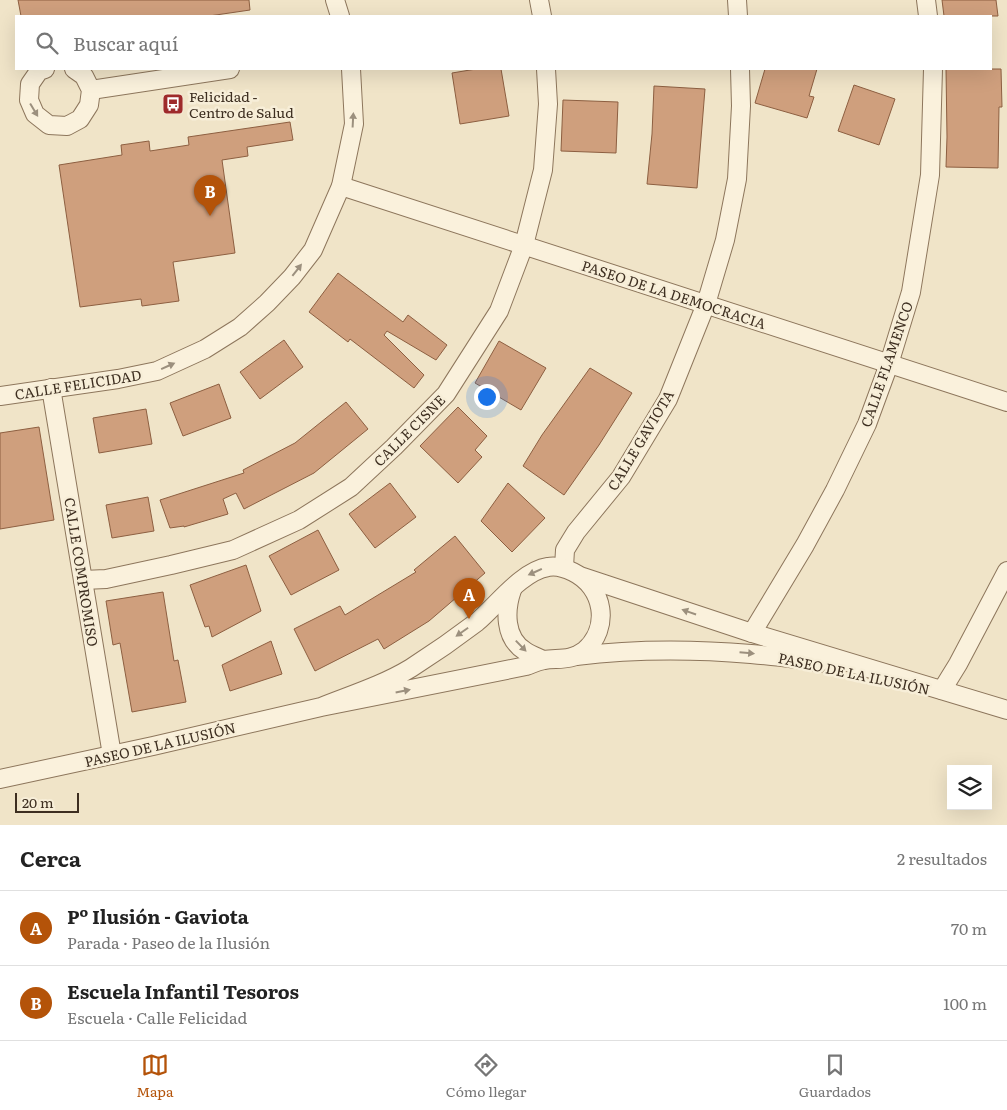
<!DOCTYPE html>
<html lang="es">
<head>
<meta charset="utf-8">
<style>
	body { margin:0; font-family:Literata,serif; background:#f2f2f2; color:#222 }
	.controls { position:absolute; right:15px; bottom:15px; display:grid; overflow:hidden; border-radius:0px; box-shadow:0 5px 20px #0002 }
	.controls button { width:45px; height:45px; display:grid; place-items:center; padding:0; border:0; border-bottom:1px solid #e0e0e0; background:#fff; color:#222; font:25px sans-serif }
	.scale { position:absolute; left:15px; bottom:12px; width:64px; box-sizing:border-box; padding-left:5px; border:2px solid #3d2e20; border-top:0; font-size:14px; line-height:18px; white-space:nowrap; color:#3d2e20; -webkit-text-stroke:4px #f7eed8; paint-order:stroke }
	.you { position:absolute; left:486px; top:396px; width:18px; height:18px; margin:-12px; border:4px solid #fff; border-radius:50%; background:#1a73e8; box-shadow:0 0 0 8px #1a73e833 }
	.badge { display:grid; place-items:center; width:32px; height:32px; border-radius:50%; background:#b45309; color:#fff; font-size:16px; font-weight:700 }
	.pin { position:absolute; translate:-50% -41px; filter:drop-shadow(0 1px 2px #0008) }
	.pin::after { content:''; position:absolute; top:26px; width:18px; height:15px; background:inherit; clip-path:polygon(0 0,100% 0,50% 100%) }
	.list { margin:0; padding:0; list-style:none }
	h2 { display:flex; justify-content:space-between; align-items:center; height:65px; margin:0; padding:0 20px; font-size:21px }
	h2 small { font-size:16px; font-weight:400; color:#767676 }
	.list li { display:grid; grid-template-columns:32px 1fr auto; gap:15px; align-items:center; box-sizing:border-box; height:75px; padding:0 20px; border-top:1px solid #e0e0e0 }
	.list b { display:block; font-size:19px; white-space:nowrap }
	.list p { margin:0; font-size:16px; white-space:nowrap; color:#767676 }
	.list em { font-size:16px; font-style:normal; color:#767676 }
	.icon { flex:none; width:28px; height:28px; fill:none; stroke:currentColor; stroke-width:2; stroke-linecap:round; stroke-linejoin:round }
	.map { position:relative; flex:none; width:1007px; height:825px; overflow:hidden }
	.search { position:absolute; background:#fff; box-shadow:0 5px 20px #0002; left:15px; right:15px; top:15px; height:55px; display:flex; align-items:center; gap:12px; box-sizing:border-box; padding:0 18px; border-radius:0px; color:#767676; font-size:19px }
	.sheet { height:215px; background:#fff }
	nav { display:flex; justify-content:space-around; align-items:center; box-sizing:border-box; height:70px; border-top:1px solid #e0e0e0; background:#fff; font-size:14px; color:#767676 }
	nav a { display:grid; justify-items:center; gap:2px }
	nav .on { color:#b45309 }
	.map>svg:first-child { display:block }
	.building { fill:#cf9f7d; stroke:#8d5f41 }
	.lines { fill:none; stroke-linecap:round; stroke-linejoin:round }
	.street-casing { stroke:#8d765c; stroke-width:20 }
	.street { stroke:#faf1dc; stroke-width:18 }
	.oneway { fill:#9c907e }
	.labels { text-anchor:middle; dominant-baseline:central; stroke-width:5; stroke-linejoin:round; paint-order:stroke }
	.poi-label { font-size:14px; fill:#3d2e20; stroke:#f7eed8; text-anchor:start }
	.street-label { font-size:14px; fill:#3d2e20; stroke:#f7eed8 }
</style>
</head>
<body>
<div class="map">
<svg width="1007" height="825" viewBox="0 0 1007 825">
	<rect width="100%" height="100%" fill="#f0e4c8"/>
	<!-- building -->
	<g class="building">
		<polygon points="18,0 249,0 250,10 209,16 21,16"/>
		<polygon points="942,0 996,0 998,16 944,16"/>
		<polygon points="476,69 501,69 509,116 460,124 452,73"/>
		<polygon points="765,69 817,69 809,96 814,97 807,118 755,103"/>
		<polygon points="946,69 1001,69 1002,107 999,107 998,168 946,167 947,137"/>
		<polygon points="854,85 895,99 879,145 838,131"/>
		<polygon points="654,86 705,89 697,188 647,184 652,134"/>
		<polygon points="563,100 618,102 616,153 561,151"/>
		<polygon points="290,122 293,140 247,147 248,156 222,160 235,253 173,262 179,301 142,306 141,299 80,307 59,165 122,155 121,145 149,141 150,151 189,145 188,137"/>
		<polygon points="338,273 403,322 408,315 447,345 436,360 387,331 384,335 424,375 414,388 350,339 348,342 309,312"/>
		<polygon points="284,340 303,367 260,399 240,372"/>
		<polygon points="499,341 546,368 521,410 475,383"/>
		<polygon points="590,368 632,393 599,445 564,495 523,466 542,435"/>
		<polygon points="219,384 231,418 183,436 170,403"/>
		<polygon points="346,402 368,429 314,473 244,509 236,493 223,499 228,514 184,527 184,526 170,528 160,500 244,473 243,470 295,443"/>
		<polygon points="458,407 487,436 475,450 482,457 458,483 420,446"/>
		<polygon points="146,409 152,444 99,453 93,418"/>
		<polygon points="39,427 54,520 0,529 0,433"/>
		<polygon points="390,483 416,517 375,548 349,514"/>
		<polygon points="508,483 545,518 512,552 481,521"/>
		<polygon points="148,497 154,531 112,538 106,505"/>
		<polygon points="318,530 339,570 291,595 269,556"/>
		<polygon points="455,536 485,573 429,621 384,649 378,639 315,671 294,629 340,606 345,615 416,572 414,570"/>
		<polygon points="246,565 261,611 212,637 209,626 205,627 190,585"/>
		<polygon points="163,592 174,661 178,660 186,702 132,712 120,643 113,645 106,601"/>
		<polygon points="271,641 282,674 230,691 222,665"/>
	</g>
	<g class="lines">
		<!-- street casing -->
		<g class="street-casing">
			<g id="street">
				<polyline points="335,0 340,16"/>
				<polyline points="539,0 542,16"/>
				<polyline points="737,0 738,16"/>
				<polyline points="926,0 928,16"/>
				<polyline points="45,69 39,71 30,84 29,100 35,114 49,125 67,126 80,119 89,105 91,90 84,76 74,69"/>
				<polyline points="91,90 230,69"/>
				<polyline points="341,186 1007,402"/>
				<polyline points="51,388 112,755"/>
				<polyline points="0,396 118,379 157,371 205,349 240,327 267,303 292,277 313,250 341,186 354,124 351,69"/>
				<polyline points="564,567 565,550 576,532 621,477 668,399 706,304 725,240 737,179 741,106 740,69"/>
				<polyline points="583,577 752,633 1007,710"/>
				<polyline points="83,580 106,579 171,565 233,550 299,520 351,487 394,447 446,394 499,311 524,245 543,170 548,104 546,69"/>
				<path d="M512,590c-7,20 -8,48 13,61 6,4 12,6 18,9"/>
				<polyline points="752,633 805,545 835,490 867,424 889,364 911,292 930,175 933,69"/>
				<path d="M576,656c58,-7 116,-7 175,-2 23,2 46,4 68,9"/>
				<polyline points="942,690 958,664 1007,571"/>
				<path d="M0,779l153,-33 168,-39 205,-41c6,-2 12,-5 18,-6 15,-2 27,1 40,-9 27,-23 20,-64 -11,-79 -8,-4 -16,-7 -25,-5 -26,4 -51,38 -71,55 -21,16 -44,32 -66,46 -28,17 -60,27 -90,39"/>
			</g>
		</g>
		<!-- street -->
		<use href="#street" class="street"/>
	</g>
	<!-- one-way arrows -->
	<defs><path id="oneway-solid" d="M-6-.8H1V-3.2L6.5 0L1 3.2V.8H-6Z" transform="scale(1.25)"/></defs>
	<g class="oneway">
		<use href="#oneway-solid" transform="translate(34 110) rotate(59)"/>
		<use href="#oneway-solid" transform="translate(353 120) rotate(-87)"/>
		<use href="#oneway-solid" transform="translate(297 270) rotate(-52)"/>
		<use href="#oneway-solid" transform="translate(168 366) rotate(-24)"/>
		<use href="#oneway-solid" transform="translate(535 572) rotate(156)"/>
		<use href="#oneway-solid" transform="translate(689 612) rotate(-161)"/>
		<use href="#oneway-solid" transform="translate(462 632) rotate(145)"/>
		<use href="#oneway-solid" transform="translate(521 646) rotate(46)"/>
		<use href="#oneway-solid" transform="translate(747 653) rotate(5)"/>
		<use href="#oneway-solid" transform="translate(403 691) rotate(-11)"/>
	</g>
	<!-- icons -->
	<defs>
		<g id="bus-square" transform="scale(1.125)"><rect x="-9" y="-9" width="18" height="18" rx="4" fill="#9e2a2b" stroke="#f7eed8"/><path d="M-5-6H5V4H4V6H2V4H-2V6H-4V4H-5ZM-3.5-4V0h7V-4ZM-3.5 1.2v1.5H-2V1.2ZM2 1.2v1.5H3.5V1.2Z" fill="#fff"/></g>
	</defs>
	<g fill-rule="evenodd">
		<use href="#bus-square" x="173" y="104"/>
	</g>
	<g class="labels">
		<!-- poi labels -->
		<g class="poi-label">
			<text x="189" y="96">Felicidad -<tspan x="189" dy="16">Centro de Salud</tspan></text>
		</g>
		<!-- street labels -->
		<g class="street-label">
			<text transform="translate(674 294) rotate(18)">PASEO DE LA DEMOCRACIA</text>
			<text transform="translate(886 364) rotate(-71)">CALLE FLAMENCO</text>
			<text transform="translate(78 384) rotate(-9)">CALLE FELICIDAD</text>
			<text transform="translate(409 430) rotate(-45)">CALLE CISNE</text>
			<text transform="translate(640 440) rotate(-59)">CALLE GAVIOTA</text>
			<text transform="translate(82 572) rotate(81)">CALLE COMPROMISO</text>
			<text transform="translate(854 673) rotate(12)">PASEO DE LA ILUSIÓN</text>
			<text transform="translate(160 744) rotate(-13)">PASEO DE LA ILUSIÓN</text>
		</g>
	</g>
</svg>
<div class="controls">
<button><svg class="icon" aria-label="layers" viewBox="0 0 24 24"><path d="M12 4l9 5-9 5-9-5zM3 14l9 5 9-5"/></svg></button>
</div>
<div class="scale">20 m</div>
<div class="you"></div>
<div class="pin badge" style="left:469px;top:619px">A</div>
<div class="pin badge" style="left:210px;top:216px">B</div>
<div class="search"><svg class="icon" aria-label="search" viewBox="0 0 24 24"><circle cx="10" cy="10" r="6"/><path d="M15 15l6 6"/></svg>Buscar aquí</div>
</div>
<section class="sheet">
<h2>Cerca<small>2 resultados</small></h2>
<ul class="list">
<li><span class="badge">A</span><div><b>Pº Ilusión - Gaviota</b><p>Parada · Paseo de la Ilusión</p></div><em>70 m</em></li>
<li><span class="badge">B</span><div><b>Escuela Infantil Tesoros</b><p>Escuela · Calle Felicidad</p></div><em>100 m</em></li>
</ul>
</section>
<nav>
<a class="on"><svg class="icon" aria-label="map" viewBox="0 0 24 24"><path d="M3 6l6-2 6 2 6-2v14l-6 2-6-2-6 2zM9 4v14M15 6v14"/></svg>Mapa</a>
<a><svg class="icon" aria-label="directions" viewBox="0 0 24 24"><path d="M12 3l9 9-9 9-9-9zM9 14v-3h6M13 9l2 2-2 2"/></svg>Cómo llegar</a>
<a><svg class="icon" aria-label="saved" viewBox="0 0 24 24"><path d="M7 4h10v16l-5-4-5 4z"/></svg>Guardados</a>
</nav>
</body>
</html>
